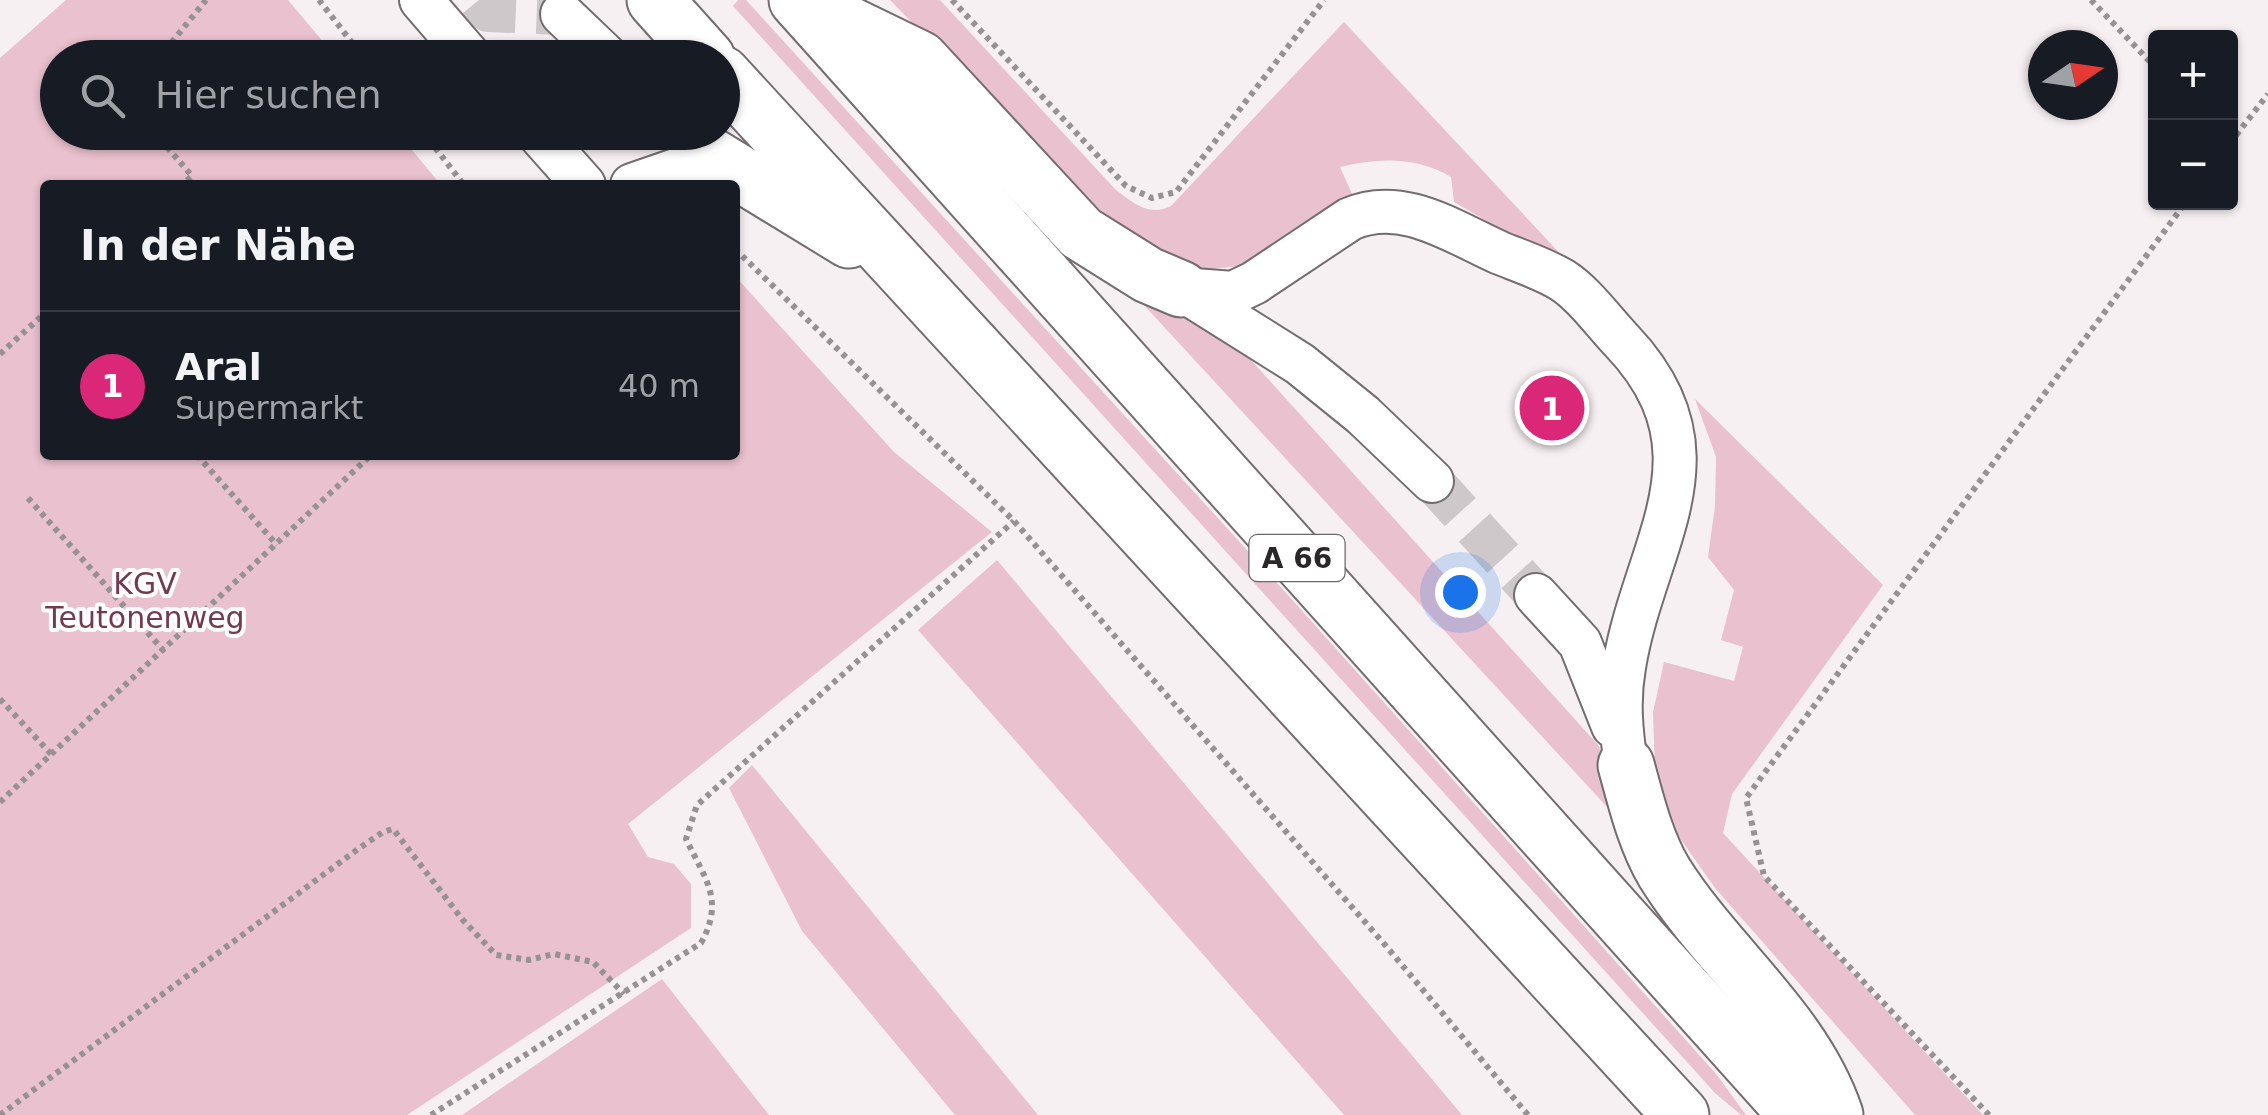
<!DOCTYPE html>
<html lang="de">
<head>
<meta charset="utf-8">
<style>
	body { margin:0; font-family:"DejaVu Sans",sans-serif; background:#242831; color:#f1f3f6 }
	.controls { position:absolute; right:30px; top:30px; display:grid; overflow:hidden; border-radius:10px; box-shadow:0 2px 8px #0004 }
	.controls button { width:90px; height:90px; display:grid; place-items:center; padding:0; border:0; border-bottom:2px solid #363941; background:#171b24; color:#f1f3f6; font:50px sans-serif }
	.compass { position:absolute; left:2028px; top:30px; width:90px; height:90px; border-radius:50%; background:#171b24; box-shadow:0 2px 8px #0004; rotate:77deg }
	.you { position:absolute; left:1460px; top:592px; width:35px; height:35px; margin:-25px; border:8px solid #fff; border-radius:50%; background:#1a73e8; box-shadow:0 0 0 15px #1a73e833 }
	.badge { display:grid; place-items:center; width:65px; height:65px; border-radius:50%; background:#db2777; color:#fff; font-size:32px; font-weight:700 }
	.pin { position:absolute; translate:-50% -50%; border:5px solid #fff; box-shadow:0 2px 10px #0006 }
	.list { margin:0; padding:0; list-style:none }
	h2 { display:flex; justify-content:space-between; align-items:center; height:130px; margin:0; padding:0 40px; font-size:42px }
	h2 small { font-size:32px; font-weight:400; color:#9ea1a6 }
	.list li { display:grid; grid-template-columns:65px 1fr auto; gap:30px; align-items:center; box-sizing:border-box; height:150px; padding:0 40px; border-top:2px solid #363941 }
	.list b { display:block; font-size:38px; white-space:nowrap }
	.list p { margin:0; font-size:32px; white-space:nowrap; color:#9ea1a6 }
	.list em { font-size:32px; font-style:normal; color:#9ea1a6 }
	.icon { flex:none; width:55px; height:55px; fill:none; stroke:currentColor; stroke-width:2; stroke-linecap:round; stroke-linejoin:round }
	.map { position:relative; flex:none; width:2268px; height:1115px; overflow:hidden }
	.search { position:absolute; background:#171b24; box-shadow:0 2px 8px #0004; left:40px; top:40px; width:700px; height:110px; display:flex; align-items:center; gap:25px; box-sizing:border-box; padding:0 35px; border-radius:55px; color:#9ea1a6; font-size:38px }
	.panel { position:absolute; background:#171b24; box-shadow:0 2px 8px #0004; left:40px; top:180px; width:700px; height:280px; border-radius:10px }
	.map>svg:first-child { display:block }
	.green { fill:#eac1ce }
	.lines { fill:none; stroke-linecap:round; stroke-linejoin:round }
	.minor-tunnel { stroke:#cec8ca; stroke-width:42; stroke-dasharray:42 21; stroke-linecap:butt }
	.minor-casing { stroke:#736d6e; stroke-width:46 }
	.highway-casing { stroke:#736d6e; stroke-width:59 }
	.path { stroke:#969193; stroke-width:6; stroke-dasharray:5 5; stroke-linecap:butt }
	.minor { stroke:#fff; stroke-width:42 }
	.highway { stroke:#fff; stroke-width:55 }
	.labels { text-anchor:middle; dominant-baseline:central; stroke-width:8; stroke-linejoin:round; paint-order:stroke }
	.shield { fill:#fff; stroke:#6a6868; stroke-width:2.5 }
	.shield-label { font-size:28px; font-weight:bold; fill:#2a2728 }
	.park-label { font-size:30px; fill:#733a50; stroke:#fff }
</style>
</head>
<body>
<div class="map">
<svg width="2268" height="1115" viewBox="0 0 2268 1115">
	<rect width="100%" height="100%" fill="#f7f0f2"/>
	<!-- green -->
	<g class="green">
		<polygon points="66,0 288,0 336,57 58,58 58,132 398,133 441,185 45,185 45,455 735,455 735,276 894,452 992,532 628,824 648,857 674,864 691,884 691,928 407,1115 0,1115 0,58"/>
		<polygon points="738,0 746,0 1287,594 1717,1075 1746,1115 1741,1115 1715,1093 733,6"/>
		<path d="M890,0h50l175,189c18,14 34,28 56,17l173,-184 236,253 -126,-73 -3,-25c-36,-21 -72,-19 -111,-10l12,27 -48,28 -63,44 -51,5 -66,-35v-9l-47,-34z"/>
		<polygon points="1130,290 1152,296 1242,350 1599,746 1620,821"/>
		<polygon points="1695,399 1883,585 1732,794 1723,833 1983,1115 1915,1115 1715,888 1656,804 1653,712 1664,662 1734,681 1743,647 1721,640 1734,590 1708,557 1715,506 1716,457"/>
		<polygon points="997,560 1462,1115 1344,1115 918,630"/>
		<polygon points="752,765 1038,1115 955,1115 802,931 729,788"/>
		<polygon points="662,979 769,1115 462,1115"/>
	</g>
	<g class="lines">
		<!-- minor-tunnel -->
		<g class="minor-tunnel">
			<polyline points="479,0 488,11 562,14"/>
			<polyline points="1432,481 1536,595"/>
		</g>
		<!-- minor casing -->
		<g class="minor-casing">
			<g id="minor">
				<polyline points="421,0 471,58"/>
				<polyline points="562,14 608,58"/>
				<polyline points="537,132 584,185"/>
				<polyline points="632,185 713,157 687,132"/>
				<path d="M1181,289l52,4 21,-10 96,-64c52,-23 103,13 150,34 20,8 44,16 62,27 22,14 41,41 59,60 108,113 23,203 3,327 -6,34 -3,63 2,98"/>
				<polyline points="1187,293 1300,364 1363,415 1432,481"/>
				<polyline points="1536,595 1580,643 1613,726"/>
			</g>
		</g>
		<!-- highway casing -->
		<g class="highway-casing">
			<g id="highway">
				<polyline points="655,0 707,58"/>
				<polyline points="797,0 1797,1115"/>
				<polyline points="821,11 920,59 1081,233 1148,275 1181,289"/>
				<polyline points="722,74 1681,1115"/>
				<polyline points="713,157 849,240"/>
				<path d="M1626,765c10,36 19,75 38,107 52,84 139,148 171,243"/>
			</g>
		</g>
		<!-- path -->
		<g class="path">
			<polyline points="319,0 364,58"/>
			<polyline points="952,0 1126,186 1152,198 1176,192 1324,0"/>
			<polyline points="2091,0 2156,68"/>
			<polyline points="159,58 206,0"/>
			<polyline points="154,132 192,176 182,185"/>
			<polyline points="423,132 464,185"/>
			<polyline points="2230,143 2268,94"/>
			<polyline points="735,249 1014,521 1386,946 1528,1115"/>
			<polyline points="0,354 45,313"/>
			<polyline points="197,455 277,545"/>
			<polyline points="28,498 163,650"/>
			<polyline points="0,699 51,754"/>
			<polyline points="0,802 371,455"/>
			<polyline points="0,1115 358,849 383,832 393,829 462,919 496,955 529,960 554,954 593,962 624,994"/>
			<path d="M431,1115l270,-172c24,-43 4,-64 -15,-104l11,-34 317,-284"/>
			<polyline points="1989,1115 1764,876 1746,798 2186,202"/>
		</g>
		<!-- minor -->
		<use href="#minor" class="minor"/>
		<!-- highway -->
		<use href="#highway" class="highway"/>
	</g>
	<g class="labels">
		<!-- shield labels -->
		<rect class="shield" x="1249.5" y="535" width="95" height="46" rx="8"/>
		<g class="shield-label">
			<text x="1297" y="558">A 66</text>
		</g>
		<!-- park labels -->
		<g class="park-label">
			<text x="145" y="583">KGV<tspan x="145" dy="34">Teutonenweg</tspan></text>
		</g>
	</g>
</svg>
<div class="controls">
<button>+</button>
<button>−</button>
</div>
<svg class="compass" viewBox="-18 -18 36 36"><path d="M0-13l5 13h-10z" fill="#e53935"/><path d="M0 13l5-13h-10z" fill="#9ea1a6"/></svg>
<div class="you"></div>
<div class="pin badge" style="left:1552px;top:408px">1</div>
<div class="search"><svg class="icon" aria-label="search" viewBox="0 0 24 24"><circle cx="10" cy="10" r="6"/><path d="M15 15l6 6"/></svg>Hier suchen</div>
<section class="panel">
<h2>In der Nähe<small></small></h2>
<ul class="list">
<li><span class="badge">1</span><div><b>Aral</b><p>Supermarkt</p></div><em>40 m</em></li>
</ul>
</section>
</div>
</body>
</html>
